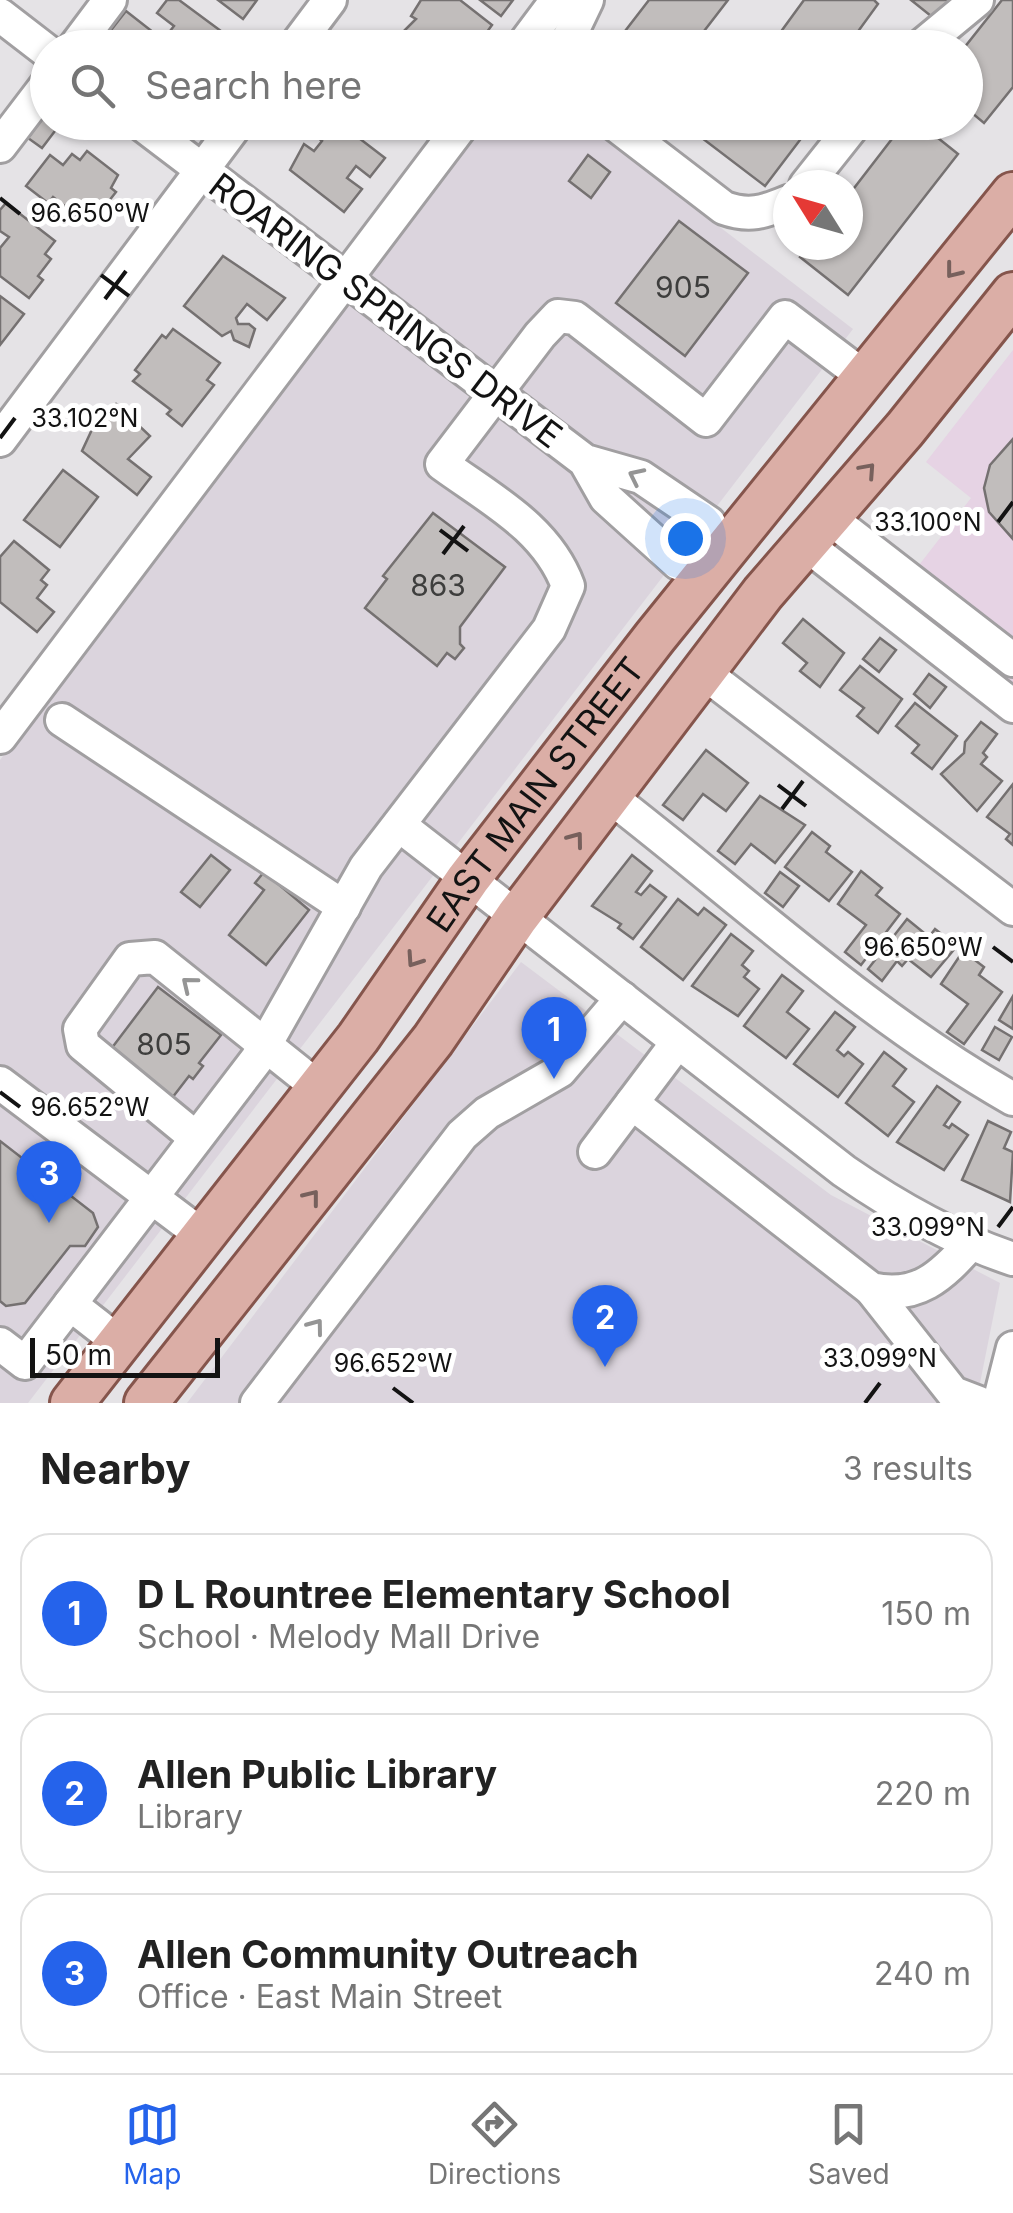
<!DOCTYPE html>
<html lang="en">
<head>
<meta charset="utf-8">
<style>
	body { margin:0; font-family:Inter,sans-serif; background:#f2f2f2; color:#222 }
	.compass { position:absolute; left:773px; top:170px; width:90px; height:90px; border-radius:50%; background:#fff; box-shadow:0 2px 8px #0004; rotate:307deg }
	.scale { position:absolute; left:30px; bottom:25px; width:190px; box-sizing:border-box; padding-left:10px; border:5px solid #131313; border-top:0; font-size:28px; line-height:35px; white-space:nowrap; color:#131313; -webkit-text-stroke:8px #fff; paint-order:stroke }
	.you { position:absolute; left:685px; top:538px; width:35px; height:35px; margin:-25px; border:8px solid #fff; border-radius:50%; background:#1a73e8; box-shadow:0 0 0 15px #1a73e833 }
	.badge { display:grid; place-items:center; width:65px; height:65px; border-radius:50%; background:#2563eb; color:#fff; font-size:32px; font-weight:700 }
	.pin { position:absolute; translate:-50% -82px; filter:drop-shadow(0 2px 5px #0008) }
	.pin::after { content:''; position:absolute; top:52px; width:35px; height:30px; background:inherit; clip-path:polygon(0 0,100% 0,50% 100%) }
	.list { margin:0; padding:0; list-style:none }
	h2 { display:flex; justify-content:space-between; align-items:center; height:130px; margin:0; padding:0 40px; font-size:42px }
	h2 small { font-size:32px; font-weight:400; color:#767676 }
	.list li { display:grid; grid-template-columns:65px 1fr auto; gap:30px; align-items:center; box-sizing:border-box; height:160px; margin:0 20px 20px; padding:0 20px; border:2px solid #e0e0e0; border-radius:30px }
	.list b { display:block; font-size:38px; white-space:nowrap }
	.list p { margin:0; font-size:32px; white-space:nowrap; color:#767676 }
	.list em { font-size:32px; font-style:normal; color:#767676 }
	.icon { flex:none; width:55px; height:55px; fill:none; stroke:currentColor; stroke-width:2; stroke-linecap:round; stroke-linejoin:round }
	.map { position:relative; flex:none; width:1013px; height:1403px; overflow:hidden }
	.search { position:absolute; background:#fff; box-shadow:0 2px 8px #0004; left:30px; right:30px; top:30px; height:110px; display:flex; align-items:center; gap:25px; box-sizing:border-box; padding:0 35px; border-radius:55px; color:#767676; font-size:38px }
	.sheet { height:670px; background:#fff }
	nav { display:flex; justify-content:space-around; align-items:center; box-sizing:border-box; height:140px; border-top:2px solid #e0e0e0; background:#fff; font-size:28px; color:#767676 }
	nav a { display:grid; justify-items:center; gap:5px }
	nav .on { color:#2563eb }
	.map>svg:first-child { display:block }
	.built { fill:#dbd4dd }
	.industrial { fill:#e6d3e4 }
	.building { fill:#c1bdbc; stroke:#757171; stroke-width:2.5 }
	.lines { fill:none; stroke-linecap:round; stroke-linejoin:round }
	.minor-casing { stroke:#a19fa1; stroke-width:38 }
	.major-casing { stroke:#85554c; stroke-width:48 }
	.minor { stroke:#fff; stroke-width:32 }
	.major { stroke:#dbaea6; stroke-width:42 }
	.oneway { stroke:#77605c }
	.oneway2 { stroke:#959595 }
	.ticks { fill:none; stroke:#131313; stroke-width:4 }
	.labels { text-anchor:middle; dominant-baseline:central; stroke-width:10; stroke-linejoin:round; paint-order:stroke }
	.number-label { font-size:30px; fill:#3e3e3d }
	.street-label { font-size:35px; fill:#131313; stroke:#fff }
	.ticks-label { font-size:25px; text-anchor:middle; fill:#131313; stroke:#fff; stroke-width:10; stroke-linejoin:round; paint-order:stroke }
</style>
</head>
<body>
<div class="map">
<svg width="1013" height="1403" viewBox="0 0 1013 1403">
	<rect width="100%" height="100%" fill="#e5e3e6"/>
	<!-- built -->
	<g class="built">
		<polygon points="479,123 584,123 853,329 28,1403 0,1403 0,760"/>
		<polygon points="521,962 831,1195 1000,1283 976,1403 187,1403"/>
	</g>
	<!-- industrial -->
	<polygon class="industrial" points="1013,350 1013,694 892,600 971,498 926,462"/>
	<!-- building -->
	<g class="building">
		<polygon points="167,0 179,0 229,37 221,48 126,48 108,34 126,11 163,40 174,26 157,13"/>
		<polygon points="218,0 257,0 243,19"/>
		<polygon points="421,0 460,0 492,25 479,43 466,32 454,48 413,48 399,36 416,19 411,16"/>
		<polygon points="480,0 513,0 501,16"/>
		<polygon points="649,0 728,0 691,48 612,48"/>
		<polygon points="804,0 874,0 878,4 846,48 769,48"/>
		<polygon points="911,0 951,0 936,20"/>
		<polygon points="1002,0 1013,0 1013,87 984,123 966,108 964,48"/>
		<polygon points="44,116 58,127 42,148 28,138"/>
		<polygon points="326,122 338,122 385,158 370,177 356,166 347,178 362,189 344,212 290,170 304,144 314,151 322,141 316,136"/>
		<polygon points="681,122 786,122 803,136 765,186"/>
		<polygon points="905,122 918,122 958,154 848,295 800,257 810,245 848,245 848,196"/>
		<polygon points="87,151 118,175 111,188 116,192 90,225 53,197 48,203 26,186 50,155 63,165 72,154 80,160"/>
		<polygon points="588,155 610,172 591,198 569,181"/>
		<polygon points="6,203 55,241 45,254 51,259 38,276 43,280 29,298 0,276 0,248 9,237 0,231 0,210"/>
		<polygon points="679,221 748,273 685,356 616,303"/>
		<polygon points="223,256 285,298 267,320 247,304 236,318 238,324 249,324 255,329 249,347 234,340 231,331 222,336 184,306"/>
		<polygon points="0,296 24,314 0,345"/>
		<polygon points="173,329 220,363 207,380 214,385 182,426 167,414 171,410 133,381 140,374 135,370 162,335 166,338"/>
		<polygon points="116,404 150,436 128,459 151,477 137,495 82,451 95,423"/>
		<polygon points="1013,439 1013,539 989,512 984,488 990,465"/>
		<polygon points="63,470 98,497 60,547 24,520"/>
		<polygon points="433,513 505,567 460,627 460,644 464,648 455,659 447,653 437,666 365,608 387,579 383,576"/>
		<polygon points="14,541 49,570 41,580 47,585 37,598 54,612 37,632 0,602 0,557"/>
		<polygon points="803,619 844,653 820,687 800,671 807,663 783,643"/>
		<polygon points="880,638 896,650 879,672 863,659"/>
		<polygon points="860,666 902,699 878,733 857,716 864,708 840,690"/>
		<polygon points="929,674 946,687 930,708 914,694"/>
		<polygon points="915,703 957,736 932,769 912,753 919,745 896,726"/>
		<polygon points="981,722 997,734 983,753 987,757 981,764 1002,781 977,811 941,774 964,753 965,742"/>
		<polygon points="706,750 748,783 726,811 703,794 683,820 663,805"/>
		<polygon points="1013,784 1013,845 1006,839 1010,834 987,817"/>
		<polygon points="760,796 805,825 775,863 751,844 735,864 718,851"/>
		<polygon points="812,832 830,846 826,852 852,872 829,901 785,867"/>
		<polygon points="211,855 230,870 200,907 181,892"/>
		<polygon points="632,855 652,871 636,892 641,895 650,885 666,897 633,939 618,928 621,924 592,906"/>
		<polygon points="861,871 882,888 876,895 900,914 861,965 845,952 866,925 838,904"/>
		<polygon points="264,872 309,910 266,965 229,935 264,890 255,883"/>
		<polygon points="780,872 799,886 783,907 765,893"/>
		<polygon points="678,899 698,915 704,908 726,925 683,980 641,947"/>
		<polygon points="907,919 929,937 935,929 957,946 931,977 908,959 902,966 897,961 882,981 868,969"/>
		<polygon points="731,934 753,951 742,965 749,971 744,977 759,989 738,1016 692,986"/>
		<polygon points="963,951 984,967 979,975 1002,992 964,1044 947,1032 968,1004 941,984"/>
		<polygon points="782,975 803,991 787,1012 809,1029 786,1058 744,1026"/>
		<polygon points="158,987 221,1035 199,1063 203,1066 193,1079 189,1076 169,1102 108,1053"/>
		<polygon points="1013,996 1013,1029 999,1020"/>
		<polygon points="835,1012 855,1027 837,1050 844,1056 848,1052 863,1064 838,1097 794,1064"/>
		<polygon points="995,1027 1012,1037 999,1060 982,1050"/>
		<polygon points="884,1052 906,1069 893,1086 914,1102 888,1136 846,1103"/>
		<polygon points="937,1086 960,1102 944,1125 949,1128 952,1124 968,1135 944,1170 897,1142"/>
		<polygon points="988,1121 1011,1132 1004,1148 1013,1152 1010,1202 962,1180"/>
		<polygon points="0,1141 93,1213 98,1227 85,1246 70,1246 25,1303 6,1306 0,1301"/>
	</g>
	<g class="lines">
		<!-- minor casing -->
		<g class="minor-casing">
			<g id="minor">
				<polyline points="0,15 48,52"/>
				<polyline points="74,48 110,0"/>
				<polyline points="294,48 330,0"/>
				<polyline points="521,48 557,0"/>
				<polyline points="564,48 587,0"/>
				<polyline points="919,48 977,0"/>
				<polyline points="139,122 585,461 606,498 678,563 717,558 709,523 641,477 585,461"/>
				<path d="M612,122l112,86c25,9 40,4 64,-6"/>
				<polyline points="0,146 48,83"/>
				<polyline points="806,185 856,122"/>
				<polyline points="0,440 238,122"/>
				<polyline points="827,516 1013,660"/>
				<polyline points="804,543 1013,706"/>
				<polyline points="703,672 1013,909"/>
				<polyline points="62,720 344,907"/>
				<polyline points="0,737 464,122"/>
				<path d="M609,796c132,102 258,220 404,303"/>
				<path d="M399,825l445,346c52,36 109,68 169,88"/>
				<polyline points="0,1083 203,1236"/>
				<path d="M632,1103l239,186c46,11 71,-13 100,-46"/>
				<polyline points="196,1138 83,1045 80,1029 130,959 155,957 319,1088"/>
				<polyline points="595,1152 677,1043"/>
				<polyline points="871,1289 953,1393 979,1403"/>
				<polyline points="70,1304 120,1343"/>
				<path d="M0,1344l25,19 232,-304 109,-192 183,-238 19,-43c-21,-58 -78,-87 -126,-122l98,-129 18,-19 17,2 131,102 79,-103 82,62"/>
				<polyline points="257,1403 462,1135 487,1113 560,1071 622,998"/>
				<polyline points="999,1403 1013,1348"/>
			</g>
		</g>
		<!-- major casing -->
		<g class="major-casing">
			<g id="major">
				<path id="s1" d="M72,1403l286,-365 110,-159 187,-242 358,-443"/>
				<polyline points="146,1403 433,1040 517,917 763,593 905,429 1013,294"/>
			</g>
		</g>
		<!-- minor -->
		<use href="#minor" class="minor"/>
		<!-- major -->
		<use href="#major" class="major"/>
	</g>
	<!-- one-way arrows -->
	<defs><path id="oneway-chevron" d="M-2-3.5L2.5 0L-2 3.5" fill="none" stroke-width="1.6" stroke-linecap="round" stroke-linejoin="round" transform="scale(2.5)"/></defs>
	<g class="oneway">
		<use href="#oneway-chevron" transform="translate(953 271) rotate(128)"/>
		<use href="#oneway-chevron" transform="translate(868 470) rotate(-48)"/>
		<use href="#oneway-chevron" transform="translate(576 839) rotate(-53)"/>
		<use href="#oneway-chevron" transform="translate(414 960) rotate(124)"/>
		<use href="#oneway-chevron" transform="translate(312 1197) rotate(-52)"/>
	</g>
	<g class="oneway2">
		<use href="#oneway-chevron" transform="translate(636 476) rotate(-154)"/>
		<use href="#oneway-chevron" transform="translate(189 984) rotate(-141)"/>
		<use href="#oneway-chevron" transform="translate(316 1326) rotate(-53)"/>
	</g>
	<!-- ticks -->
	<path class="ticks" d="M0,198l20,16M101,275l28,21M105,299l21,-28M0,438l15,-20M998,522l15,-20M440,530l28,21M443,554l21,-28M778,785l28,21M782,809l21,-28M993,947l20,15M0,1092l20,15M998,1227l15,-20M393,1388l20,15M865,1403l15,-20"/>
	<g class="labels">
		<!-- number labels -->
		<g class="number-label">
			<text x="683" y="287">905</text>
			<text x="438" y="585">863</text>
			<text x="164" y="1044">805</text>
		</g>
		<!-- street labels -->
		<g class="street-label">
			<text transform="translate(386 310) rotate(37)">ROARING SPRINGS DRIVE</text>
			<text stroke="none"><textPath href="#s1" startOffset="765">EAST MAIN STREET</textPath></text>
		</g>
	</g>
	<g class="ticks-label">
		<text x="90" y="222">96.650°W</text>
		<text x="85" y="427">33.102°N</text>
		<text x="928" y="531">33.100°N</text>
		<text x="923" y="956">96.650°W</text>
		<text x="90" y="1116">96.652°W</text>
		<text x="928" y="1236">33.099°N</text>
		<text x="880" y="1367">33.099°N</text>
		<text x="393" y="1372">96.652°W</text>
	</g>
</svg>
<svg class="compass" viewBox="-18 -18 36 36"><path d="M0-13l5 13h-10z" fill="#e53935"/><path d="M0 13l5-13h-10z" fill="#767676"/></svg>
<div class="scale">50 m</div>
<div class="you"></div>
<div class="pin badge" style="left:554px;top:1079px">1</div>
<div class="pin badge" style="left:605px;top:1367px">2</div>
<div class="pin badge" style="left:49px;top:1223px">3</div>
<div class="search"><svg class="icon" aria-label="search" viewBox="0 0 24 24"><circle cx="10" cy="10" r="6"/><path d="M15 15l6 6"/></svg>Search here</div>
</div>
<section class="sheet">
<h2>Nearby<small>3 results</small></h2>
<ul class="list">
<li><span class="badge">1</span><div><b>D L Rountree Elementary School</b><p>School · Melody Mall Drive</p></div><em>150 m</em></li>
<li><span class="badge">2</span><div><b>Allen Public Library</b><p>Library</p></div><em>220 m</em></li>
<li><span class="badge">3</span><div><b>Allen Community Outreach</b><p>Office · East Main Street</p></div><em>240 m</em></li>
</ul>
</section>
<nav>
<a class="on"><svg class="icon" aria-label="map" viewBox="0 0 24 24"><path d="M3 6l6-2 6 2 6-2v14l-6 2-6-2-6 2zM9 4v14M15 6v14"/></svg>Map</a>
<a><svg class="icon" aria-label="directions" viewBox="0 0 24 24"><path d="M12 3l9 9-9 9-9-9zM9 14v-3h6M13 9l2 2-2 2"/></svg>Directions</a>
<a><svg class="icon" aria-label="saved" viewBox="0 0 24 24"><path d="M7 4h10v16l-5-4-5 4z"/></svg>Saved</a>
</nav>
</body>
</html>
